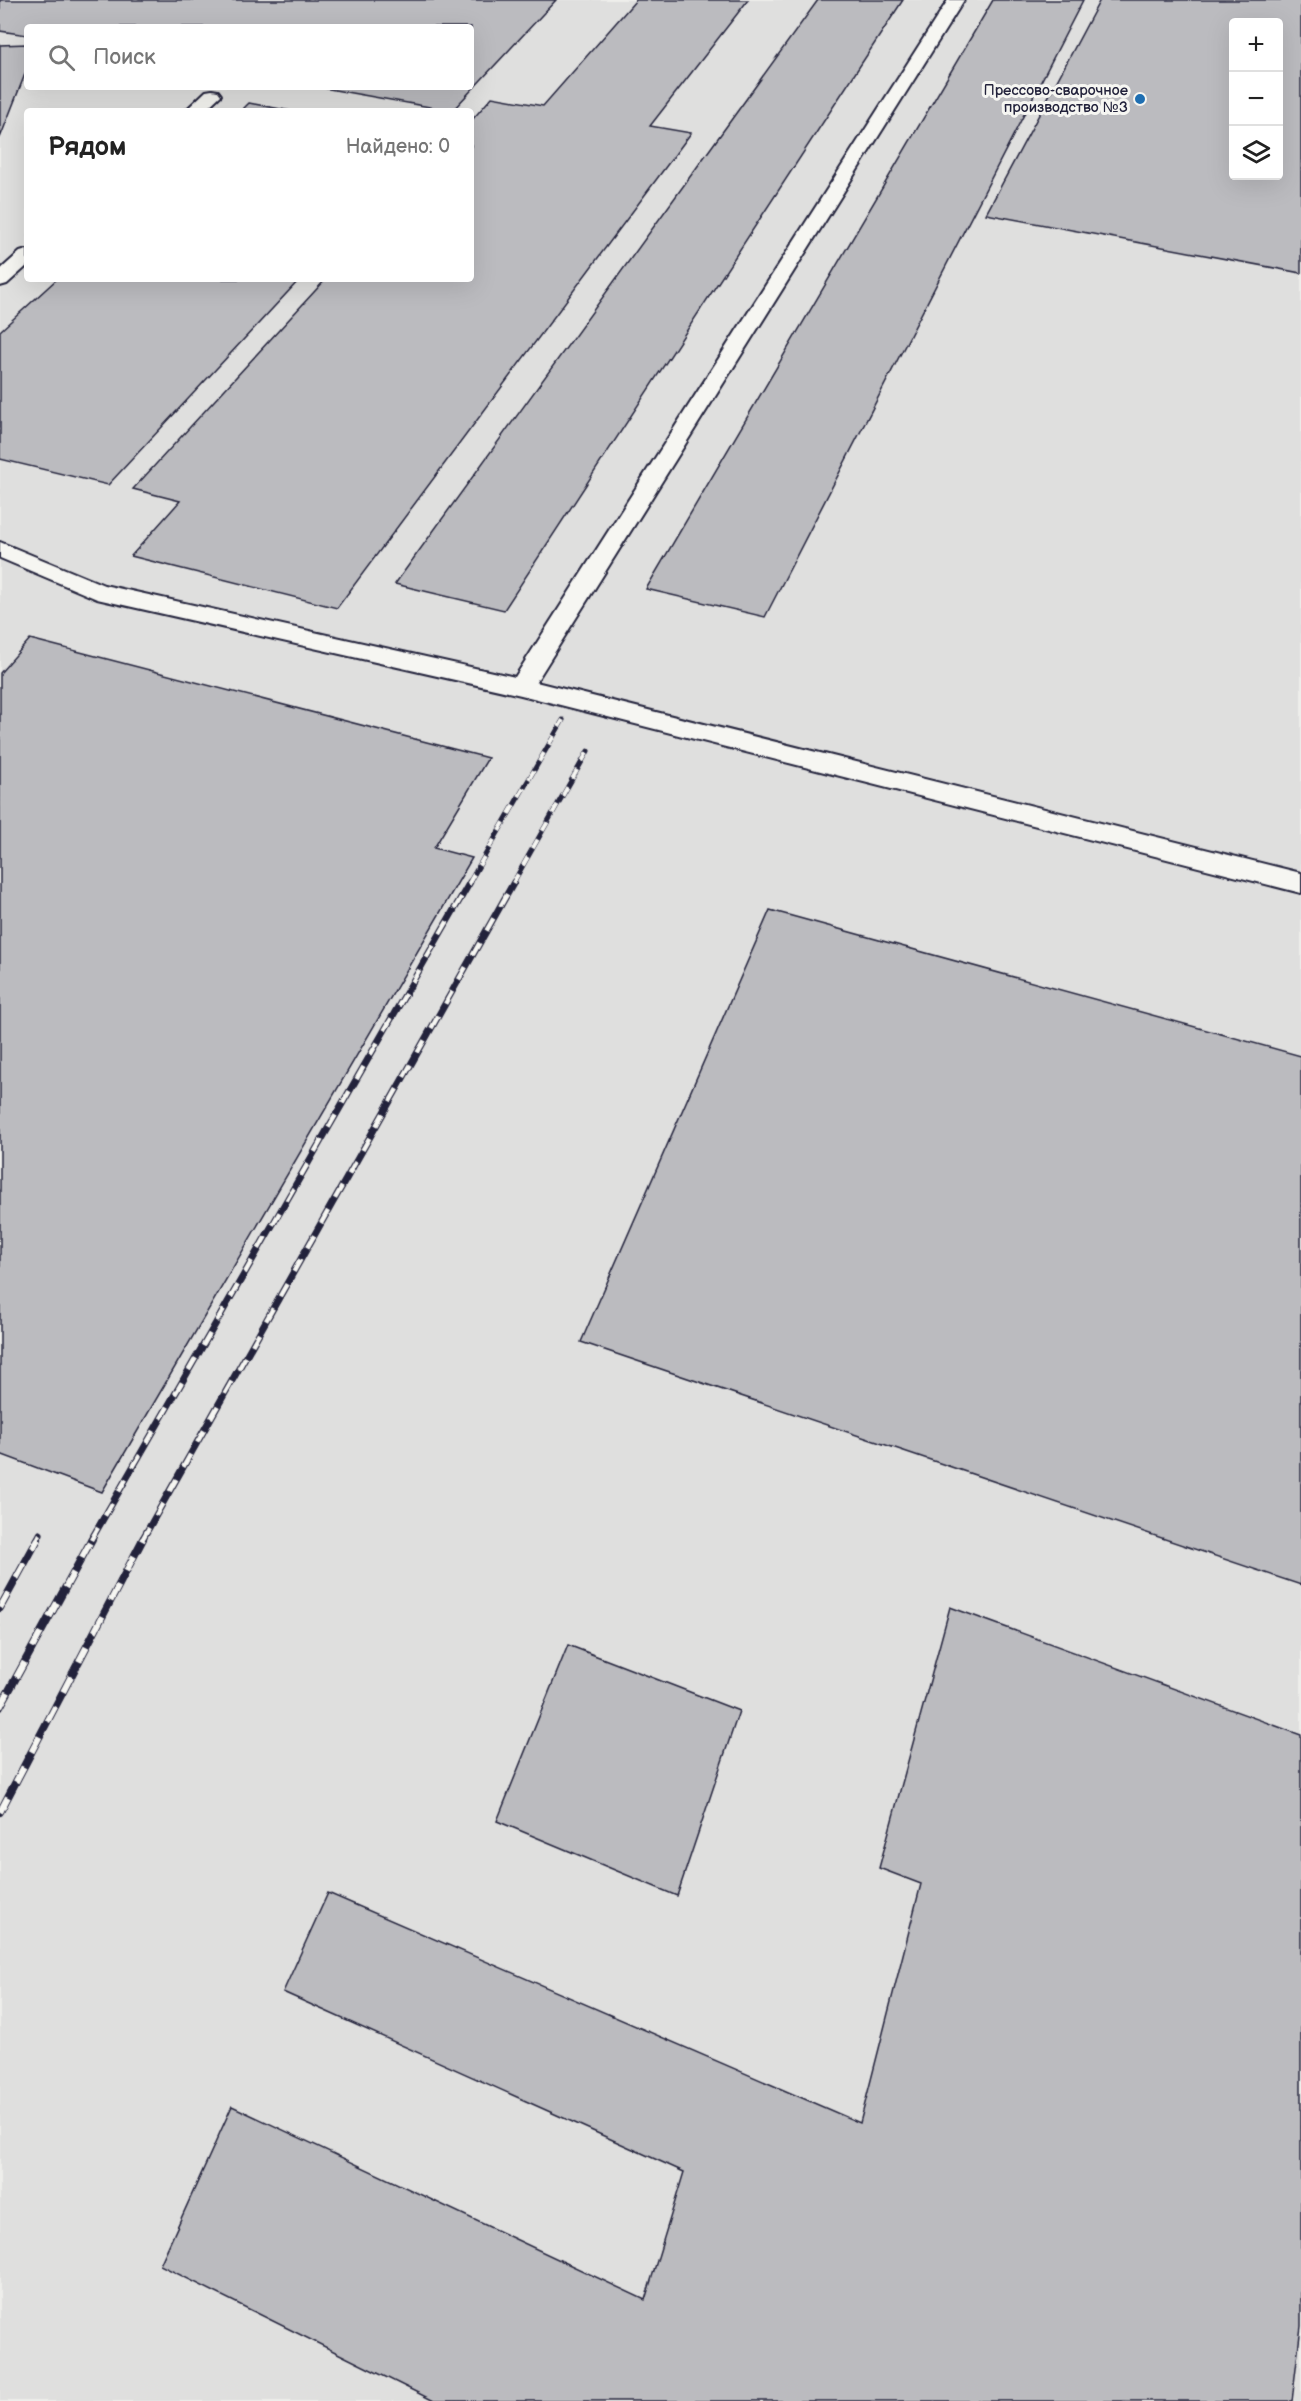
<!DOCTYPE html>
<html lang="ru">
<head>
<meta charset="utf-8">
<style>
	body { margin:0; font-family:"Balsamiq Sans",sans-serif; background:#f6f6f6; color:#222 }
	.controls { position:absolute; right:18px; top:18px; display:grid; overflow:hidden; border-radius:6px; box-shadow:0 6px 24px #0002 }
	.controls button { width:54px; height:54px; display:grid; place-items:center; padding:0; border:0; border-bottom:2px solid #e0e0e0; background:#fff; color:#222; font:30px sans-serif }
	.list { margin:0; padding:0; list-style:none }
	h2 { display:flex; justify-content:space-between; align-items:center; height:78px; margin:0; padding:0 24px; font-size:26px }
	h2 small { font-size:20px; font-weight:400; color:#767676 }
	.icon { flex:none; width:33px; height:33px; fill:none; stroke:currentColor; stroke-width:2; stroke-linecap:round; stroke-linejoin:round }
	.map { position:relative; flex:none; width:1301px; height:2401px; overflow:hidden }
	.search { position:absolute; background:#fff; box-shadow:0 6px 24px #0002; left:24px; top:24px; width:450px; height:66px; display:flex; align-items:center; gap:15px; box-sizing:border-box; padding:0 21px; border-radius:6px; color:#767676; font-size:22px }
	.panel { position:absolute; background:#fff; box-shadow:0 6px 24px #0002; left:24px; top:108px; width:450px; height:174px; border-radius:6px }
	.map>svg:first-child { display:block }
	.built { fill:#dfdfde; fill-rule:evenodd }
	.building { fill:#bbbbbf; stroke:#22223b; stroke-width:1.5; fill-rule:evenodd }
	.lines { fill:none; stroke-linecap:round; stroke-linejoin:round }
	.service-casing { stroke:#22223b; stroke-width:4 }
	.service { fill:#f6f6f2; fill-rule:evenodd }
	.rail-far2-casing { stroke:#22223b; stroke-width:5 }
	.rail-far1-casing { stroke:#22223b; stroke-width:7 }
	.rail-casing { stroke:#22223b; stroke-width:8 }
	.rail-far2 { stroke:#f6f6f2; stroke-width:4; stroke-dasharray:10; stroke-linecap:butt }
	.rail-far1 { stroke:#f6f6f2; stroke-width:4.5; stroke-dasharray:14; stroke-linecap:butt }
	.rail { stroke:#f6f6f2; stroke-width:6; stroke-dasharray:17; stroke-linecap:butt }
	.poi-dot { fill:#1f6fb2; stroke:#f6f6f2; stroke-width:2 }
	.labels { text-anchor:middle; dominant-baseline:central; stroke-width:6; stroke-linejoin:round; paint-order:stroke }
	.far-poi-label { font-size:15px; fill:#22223b; stroke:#f6f6f2; text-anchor:end }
</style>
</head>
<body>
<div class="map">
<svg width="1301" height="2401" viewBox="0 0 1301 2401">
	<rect width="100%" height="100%" fill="#eeeeeb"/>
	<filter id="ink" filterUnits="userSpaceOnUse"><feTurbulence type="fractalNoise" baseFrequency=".0167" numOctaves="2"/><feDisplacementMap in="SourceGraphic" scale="12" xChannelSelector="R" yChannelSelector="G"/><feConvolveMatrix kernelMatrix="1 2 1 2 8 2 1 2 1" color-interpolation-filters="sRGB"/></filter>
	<g filter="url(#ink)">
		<!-- built -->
		<path class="built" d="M0,0h1301v2401h-1301zM1234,22h44v154h-44zM27,27h444v60h-444zM27,111h444v168h-444z"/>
		<!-- building -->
		<g class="building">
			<polygon points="0,0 556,0 452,111 318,87 471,87 471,27 27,27 27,35 0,31"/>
			<polygon points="636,0 748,0 650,126 691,133 337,608 131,556 180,501 133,489 326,279 471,279 471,121 492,97 543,106"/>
			<polygon points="818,0 903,0 504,610 395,584"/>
			<polygon points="993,0 1083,0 765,617 646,589"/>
			<path d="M1100,0h201v273l-315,-59zM1234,22h44v154h-44z"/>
			<polygon points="27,44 27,69 0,138 0,45"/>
			<polygon points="249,103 291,111 241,111"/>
			<polygon points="57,279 300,279 108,485 0,459 0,331"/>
			<polygon points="30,639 488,758 434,848 472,858 102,1492 0,1454 0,673"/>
			<polygon points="770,910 1301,1056 1301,1585 581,1342"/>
			<polygon points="950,1607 1301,1735 1301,2326 1292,2401 434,2401 160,2265 232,2106 645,2300 684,2172 283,1992 328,1893 860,2123 921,1884 879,1868"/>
			<polygon points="568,1645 739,1711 677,1896 497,1821"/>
		</g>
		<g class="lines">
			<!-- service casing -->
			<g class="service-casing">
				<g id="service">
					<polygon points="948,0 964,0 536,682 1301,873 1301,893 521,695 97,599 0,558 0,542 104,585 515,677"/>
					<polygon points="212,90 218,91 221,95 204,111 185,111 206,91"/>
					<polygon points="27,250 27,266 7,284 0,286 0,270 20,252"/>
				</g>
			</g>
			<!-- service -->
			<use href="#service" class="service"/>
			<!-- rail-far2 casing -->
			<g class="rail-far2-casing">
				<g id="rail-far2">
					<polyline points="469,883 563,720"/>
					<polyline points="513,883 588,751"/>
				</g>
			</g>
			<!-- rail-far1 casing -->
			<g class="rail-far1-casing">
				<g id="rail-far1">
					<polyline points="37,1540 40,1534"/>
					<polyline points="91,1540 470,882"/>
					<polyline points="142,1540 514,882"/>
				</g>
			</g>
			<!-- rail casing -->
			<g class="rail-casing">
				<g id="rail">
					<polyline points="0,1608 38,1539"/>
					<polyline points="0,1707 92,1539"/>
					<polyline points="0,1812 143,1539"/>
				</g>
			</g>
			<!-- rail-far2 -->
			<use href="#rail-far2" class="rail-far2"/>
			<!-- rail-far1 -->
			<use href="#rail-far1" class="rail-far1"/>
			<!-- rail -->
			<use href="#rail" class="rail"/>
		</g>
	</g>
	<!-- markers -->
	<circle class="poi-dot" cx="1140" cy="99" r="6"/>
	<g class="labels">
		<!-- far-poi labels -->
		<g class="far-poi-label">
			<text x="1128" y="90">Прессово-сварочное<tspan x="1128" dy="17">производство №3</tspan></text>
		</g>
	</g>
</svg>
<div class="controls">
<button>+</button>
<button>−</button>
<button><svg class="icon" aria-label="layers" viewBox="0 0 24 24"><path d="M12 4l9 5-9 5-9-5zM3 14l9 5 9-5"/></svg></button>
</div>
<div class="search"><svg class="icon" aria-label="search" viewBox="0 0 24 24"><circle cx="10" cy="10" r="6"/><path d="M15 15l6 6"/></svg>Поиск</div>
<section class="panel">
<h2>Рядом<small>Найдено: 0</small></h2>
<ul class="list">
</ul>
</section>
</div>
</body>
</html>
